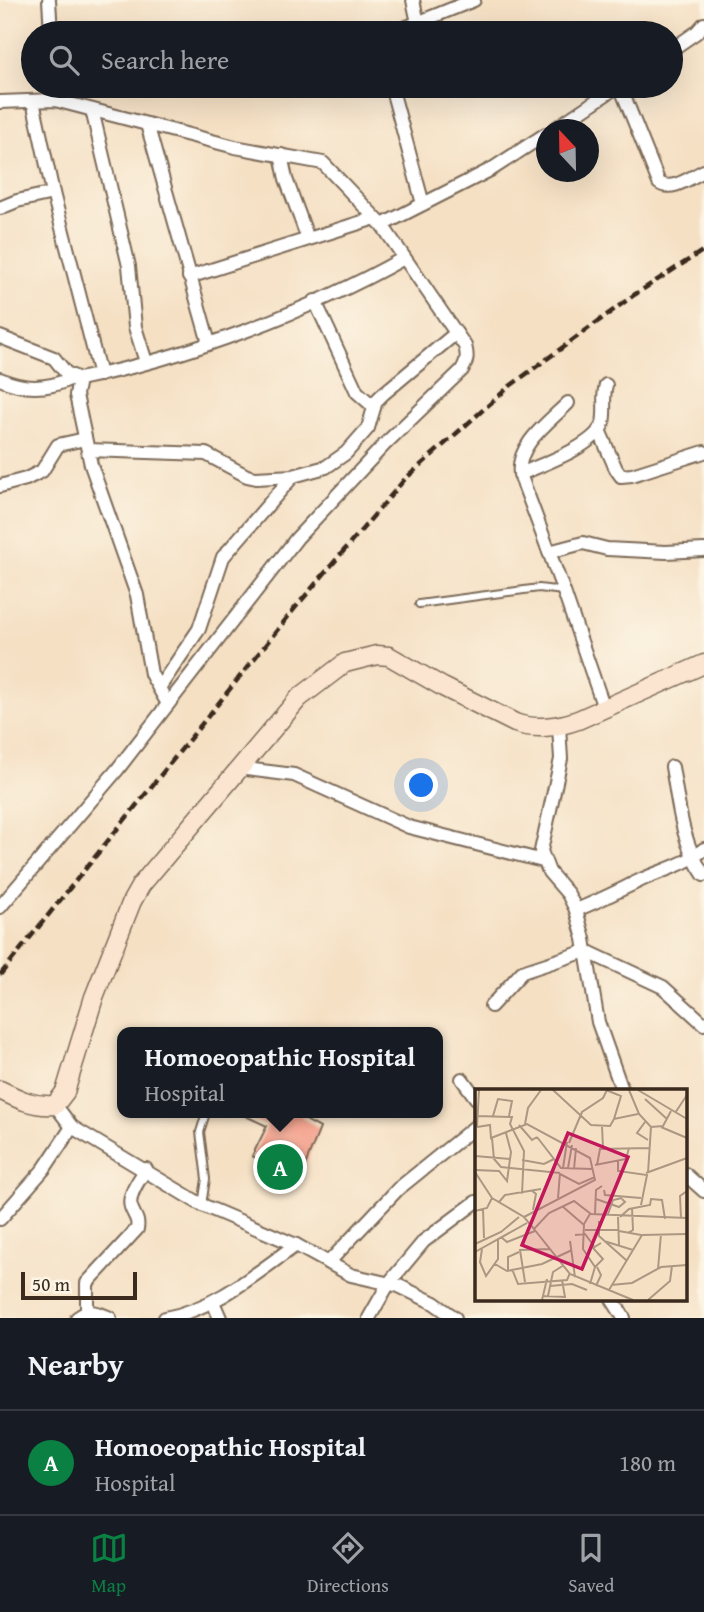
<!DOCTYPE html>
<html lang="en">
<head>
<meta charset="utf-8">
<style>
	body { margin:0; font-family:"Gentium Book Plus",serif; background:#20242c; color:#f1f3f6 }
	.compass { position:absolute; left:536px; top:119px; width:63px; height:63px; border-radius:50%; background:#171b24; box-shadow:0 7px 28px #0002; rotate:338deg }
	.scale { position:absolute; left:21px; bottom:18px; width:116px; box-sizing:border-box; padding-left:7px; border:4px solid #3b2a1e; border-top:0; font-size:19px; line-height:24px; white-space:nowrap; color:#3b2a1e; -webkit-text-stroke:5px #fcf5e5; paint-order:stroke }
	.you { position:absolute; left:422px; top:786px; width:24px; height:24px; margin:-18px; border:5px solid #fff; border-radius:50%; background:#1a73e8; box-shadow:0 0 0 10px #1a73e833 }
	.badge { display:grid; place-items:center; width:46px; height:46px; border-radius:50%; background:#0b8043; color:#fff; font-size:23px; font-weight:700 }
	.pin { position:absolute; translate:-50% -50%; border:4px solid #fff; box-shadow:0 2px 7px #0006 }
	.popup { position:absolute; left:117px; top:1027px; width:326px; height:91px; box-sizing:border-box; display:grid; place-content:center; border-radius:14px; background:#171b24; filter:drop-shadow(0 2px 5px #0005); font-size:23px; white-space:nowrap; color:#9ea1a6 }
	.popup b { font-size:26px; color:#f1f3f6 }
	.popup::after { content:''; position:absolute; left:50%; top:100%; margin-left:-14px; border:14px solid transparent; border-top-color:#171b24 }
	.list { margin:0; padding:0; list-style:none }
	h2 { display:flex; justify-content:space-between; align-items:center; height:91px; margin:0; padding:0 28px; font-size:30px }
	h2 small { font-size:23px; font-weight:400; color:#9ea1a6 }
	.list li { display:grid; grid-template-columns:46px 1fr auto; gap:21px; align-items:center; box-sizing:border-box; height:105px; padding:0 28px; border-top:2px solid #363941 }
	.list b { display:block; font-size:26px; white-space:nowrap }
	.list p { margin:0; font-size:23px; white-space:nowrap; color:#9ea1a6 }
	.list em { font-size:23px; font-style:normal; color:#9ea1a6 }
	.icon { flex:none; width:38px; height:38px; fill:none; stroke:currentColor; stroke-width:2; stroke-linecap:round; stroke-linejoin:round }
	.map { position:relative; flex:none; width:704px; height:1318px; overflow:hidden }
	.search { position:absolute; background:#171b24; box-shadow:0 7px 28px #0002; left:21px; right:21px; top:21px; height:77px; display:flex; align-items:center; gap:18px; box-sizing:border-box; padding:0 24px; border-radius:38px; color:#9ea1a6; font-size:26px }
	.sheet { height:196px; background:#171b24 }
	nav { display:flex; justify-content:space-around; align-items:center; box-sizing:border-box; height:98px; border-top:2px solid #363941; background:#171b24; font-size:19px; color:#9ea1a6 }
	nav a { display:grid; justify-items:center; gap:4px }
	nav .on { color:#0b8043 }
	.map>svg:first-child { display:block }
	.building { fill:#f39e89 }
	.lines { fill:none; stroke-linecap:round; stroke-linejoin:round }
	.lane-casing { stroke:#7c6a58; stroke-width:10 }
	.street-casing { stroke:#7c6a58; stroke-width:16 }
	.secondary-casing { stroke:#7c6a58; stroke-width:21 }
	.lane { stroke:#fff; stroke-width:6 }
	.street { stroke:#fff; stroke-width:12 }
	.secondary { stroke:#fce5d0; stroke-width:18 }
	.rail { stroke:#3b2a1e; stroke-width:4.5; stroke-dasharray:10 5; stroke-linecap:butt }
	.inset-road { fill:none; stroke:#ab9782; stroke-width:2 }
	.view { fill:#c2185b; fill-opacity:0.15; stroke:#c2185b; stroke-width:3.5 }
	.inset-edge { fill:none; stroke:#3b2a1e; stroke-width:3.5 }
</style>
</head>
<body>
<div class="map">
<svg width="704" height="1318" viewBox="0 0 704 1318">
	<rect width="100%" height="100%" fill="#fcf5e5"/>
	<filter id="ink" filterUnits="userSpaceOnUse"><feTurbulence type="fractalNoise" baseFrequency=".0143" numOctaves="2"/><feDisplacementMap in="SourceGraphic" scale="14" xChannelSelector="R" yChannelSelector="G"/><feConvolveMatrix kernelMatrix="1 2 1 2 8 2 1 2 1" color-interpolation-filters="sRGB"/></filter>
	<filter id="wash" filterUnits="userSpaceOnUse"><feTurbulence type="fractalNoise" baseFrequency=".00686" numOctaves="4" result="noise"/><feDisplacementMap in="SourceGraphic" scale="28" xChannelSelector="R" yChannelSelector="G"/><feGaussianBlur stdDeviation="1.57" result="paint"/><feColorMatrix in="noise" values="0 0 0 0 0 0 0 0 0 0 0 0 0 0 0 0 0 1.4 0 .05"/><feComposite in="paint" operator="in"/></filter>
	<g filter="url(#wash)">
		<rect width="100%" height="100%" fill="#f5e0c4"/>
		<g id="blocks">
			<!-- building -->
			<polygon class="building" points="239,1113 304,1113 302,1118 320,1128 299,1180 252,1156 267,1126"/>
		</g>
	</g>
	<g filter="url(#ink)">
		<use href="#blocks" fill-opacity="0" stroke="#7c6a58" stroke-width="2"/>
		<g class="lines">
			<!-- lane casing -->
			<g class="lane-casing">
				<g id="lane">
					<polyline points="419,604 539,588 563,591"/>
					<polyline points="202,1205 206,1179 200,1132 206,1113"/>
				</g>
			</g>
			<!-- street casing -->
			<g class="street-casing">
				<g id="street">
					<polyline points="49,0 51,33"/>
					<polyline points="413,0 418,23"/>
					<polyline points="392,33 474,0"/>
					<polyline points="671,50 697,32 704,24"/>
					<polyline points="54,86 55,100"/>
					<polyline points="391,86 423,204"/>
					<path d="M620,86l39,97c13,9 32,-6 45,-12"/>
					<polyline points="33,101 53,193 100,375"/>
					<path d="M0,102l55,-2 180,47 88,16 59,62 83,121c3,10 2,15 -3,24l-77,74 -88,94 -180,232 -117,137"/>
					<polyline points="92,110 129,266 135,327 146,362"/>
					<polyline points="147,124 209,343"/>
					<polyline points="553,130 618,86"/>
					<polyline points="281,155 286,179 308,239"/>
					<polyline points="0,208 17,201 53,193"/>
					<polyline points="382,225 492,169 546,134"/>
					<polyline points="189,277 375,218"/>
					<polyline points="315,301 357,392 374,407"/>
					<path d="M0,337l54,21 12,15 13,6c107,-21 231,-68 325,-121"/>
					<path d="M0,379c24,11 49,10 72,-1"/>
					<polyline points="79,379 76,395 91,465 137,595 151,674 168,704"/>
					<path d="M568,403c-19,19 -52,42 -48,71l44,118 40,116"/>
					<polyline points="599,430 616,469 621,476 632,475 704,452"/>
					<polyline points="88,450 206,454 247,476 256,478 293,476 326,467 346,453 368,428 376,401 383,394 456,333"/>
					<path d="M520,474c21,-9 76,-28 83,-51 3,-13 -1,-26 3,-38"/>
					<polyline points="0,486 26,479 42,471 58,445 85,439"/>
					<polyline points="549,552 583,543 607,549 666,552 704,550"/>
					<polyline points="159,688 199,629 223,557 293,476"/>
					<polyline points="559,726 561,759 541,851 549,872 568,894 576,910 584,939 598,1022 622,1090"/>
					<path d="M672,767c7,38 9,75 32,108"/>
					<polyline points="238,768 294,775 409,827 543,861"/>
					<path d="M576,910c23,-9 42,-19 65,-30 21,-10 45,-15 63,-31"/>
					<polyline points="491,1006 522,972 586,951 663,987 704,1024"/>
					<polyline points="462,1079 476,1098"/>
					<polyline points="55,1105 72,1127 202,1205 296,1245 351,1275 399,1286 434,1303 455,1318"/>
					<polyline points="685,1174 704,1191"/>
					<polyline points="0,1219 44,1169 72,1127"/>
					<polyline points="328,1263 398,1189 476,1126"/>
					<polyline points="612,1299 624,1318"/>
					<polyline points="213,1302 220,1318"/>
					<path d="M87,1311v-28l50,-54c2,-10 -3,-13 -6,-22 -4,-12 9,-28 15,-38"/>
					<path d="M77,1318c13,-10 19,-6 33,0"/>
					<path d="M165,1318c50,-9 90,-44 131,-73"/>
					<polyline points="369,1318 389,1283 424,1241 476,1202"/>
				</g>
			</g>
			<!-- secondary casing -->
			<g class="secondary-casing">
				<path id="secondary" d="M0,1090c18,9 34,17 55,15l10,-13 29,-95 38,-96 9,-16 158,-187 46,-35 32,-8 12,1 54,31 72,36c19,7 44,4 63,-3l126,-56"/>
			</g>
			<!-- lane -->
			<use href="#lane" class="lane"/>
			<!-- street -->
			<use href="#street" class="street"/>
			<!-- secondary -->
			<use href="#secondary" class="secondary"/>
			<!-- rail -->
			<polyline class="rail" points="0,975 295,608 405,479 510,386 634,295 704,250"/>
		</g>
	</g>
	<!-- overview -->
	<g transform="translate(475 1089)">
		<rect width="212" height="212" fill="#f5e0c4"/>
		<path class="inset-road" d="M78,1l38,35 19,1 4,-7M131,1l15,6 -7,23 24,-5M154,1l10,24 12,13 12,-1 8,-15M163,1l49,29M170,10l22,20M200,24l12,-18M2,27l35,1 -2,7 14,27 -2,43M18,27l5,-17 14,2 -3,15M170,33l-8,11 11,7M50,35l3,-16 13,-18M44,36l13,15 5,-3M127,37l1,22M2,38l13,-2 1,13 36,-14 63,34 5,22 -71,37M2,38l2,-37M186,38l26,11M62,48l24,31 32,1M17,49l2,21 7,8 59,6M94,54l13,-31 21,-14 4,-8M0,67l35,3M47,71l22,4 10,-5M143,72v10l29,4 -6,30M120,76l31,-6 3,-11M122,76l3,-16 49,-1M88,79l4,-26M93,79l4,-23M99,80l2,-21M0,81l24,1 8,10 4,-29 -5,-19M0,83l17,26 32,19 10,12 15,-16 25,-12 17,13 96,4M171,84l41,-15M173,84l3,-46M85,85l19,10 16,-7M56,101l5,4 -3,16M129,101l1,5 36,3M83,109l2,-25M121,110l23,8 6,-5 -3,-3M24,113l6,-7 36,-6M87,117l22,19M8,120l1,29M0,122l12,-3 5,-10M120,125l1,-24 6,-4M133,125l5,-14 9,-2M143,128l1,28M145,128l9,-8 21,-4 1,-6 11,1 3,19M206,129l-1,-22 7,-5M124,132v15l27,24M59,140l36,45 63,26M110,141h34M144,142l22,4M153,144l5,-3 -1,-22M100,146l10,-1 9,12M26,148l6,5 28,-11M95,152l5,36M129,152l29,9M0,155l26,-12 18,-15M7,160l-2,13 6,14 12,-17v-21M0,163l52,-29M20,175l12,7 35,-7 30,-14M120,178l8,-8 -10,-11 8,-5M37,180l6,15 49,-4 3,-7M183,180l3,-35M33,182v-14l11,-5M50,193l-5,-32 30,-1M115,195l5,-17 -12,-18 1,-25 6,-10M136,196l21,-2 29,-16 26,-2M75,197l22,-2 15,6M121,197l5,-11 -4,-8M134,201l33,-55 45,-1M68,207l22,1 -3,-17M73,207l5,-24 11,-7M67,211l5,-21M173,211l22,-19 2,-15"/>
		<path class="view" d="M93,44l60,24 -46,112 -60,-24z"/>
		<rect width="212" height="212" class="inset-edge"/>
	</g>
</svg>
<svg class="compass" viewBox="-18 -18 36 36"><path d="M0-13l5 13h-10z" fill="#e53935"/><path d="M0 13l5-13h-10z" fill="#9ea1a6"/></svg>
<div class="scale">50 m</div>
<div class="you"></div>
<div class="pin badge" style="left:280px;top:1167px">A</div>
<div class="popup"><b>Homoeopathic Hospital</b>Hospital</div>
<div class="search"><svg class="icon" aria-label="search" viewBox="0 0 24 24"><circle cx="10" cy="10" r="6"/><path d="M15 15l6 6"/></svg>Search here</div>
</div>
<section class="sheet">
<h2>Nearby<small></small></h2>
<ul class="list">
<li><span class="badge">A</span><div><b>Homoeopathic Hospital</b><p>Hospital</p></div><em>180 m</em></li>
</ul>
</section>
<nav>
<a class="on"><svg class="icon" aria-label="map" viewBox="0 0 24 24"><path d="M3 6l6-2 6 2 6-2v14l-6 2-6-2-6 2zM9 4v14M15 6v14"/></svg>Map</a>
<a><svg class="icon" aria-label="directions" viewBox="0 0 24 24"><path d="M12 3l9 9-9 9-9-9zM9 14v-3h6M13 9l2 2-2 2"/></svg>Directions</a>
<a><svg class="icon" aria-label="saved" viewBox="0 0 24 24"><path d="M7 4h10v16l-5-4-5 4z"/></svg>Saved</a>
</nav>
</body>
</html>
